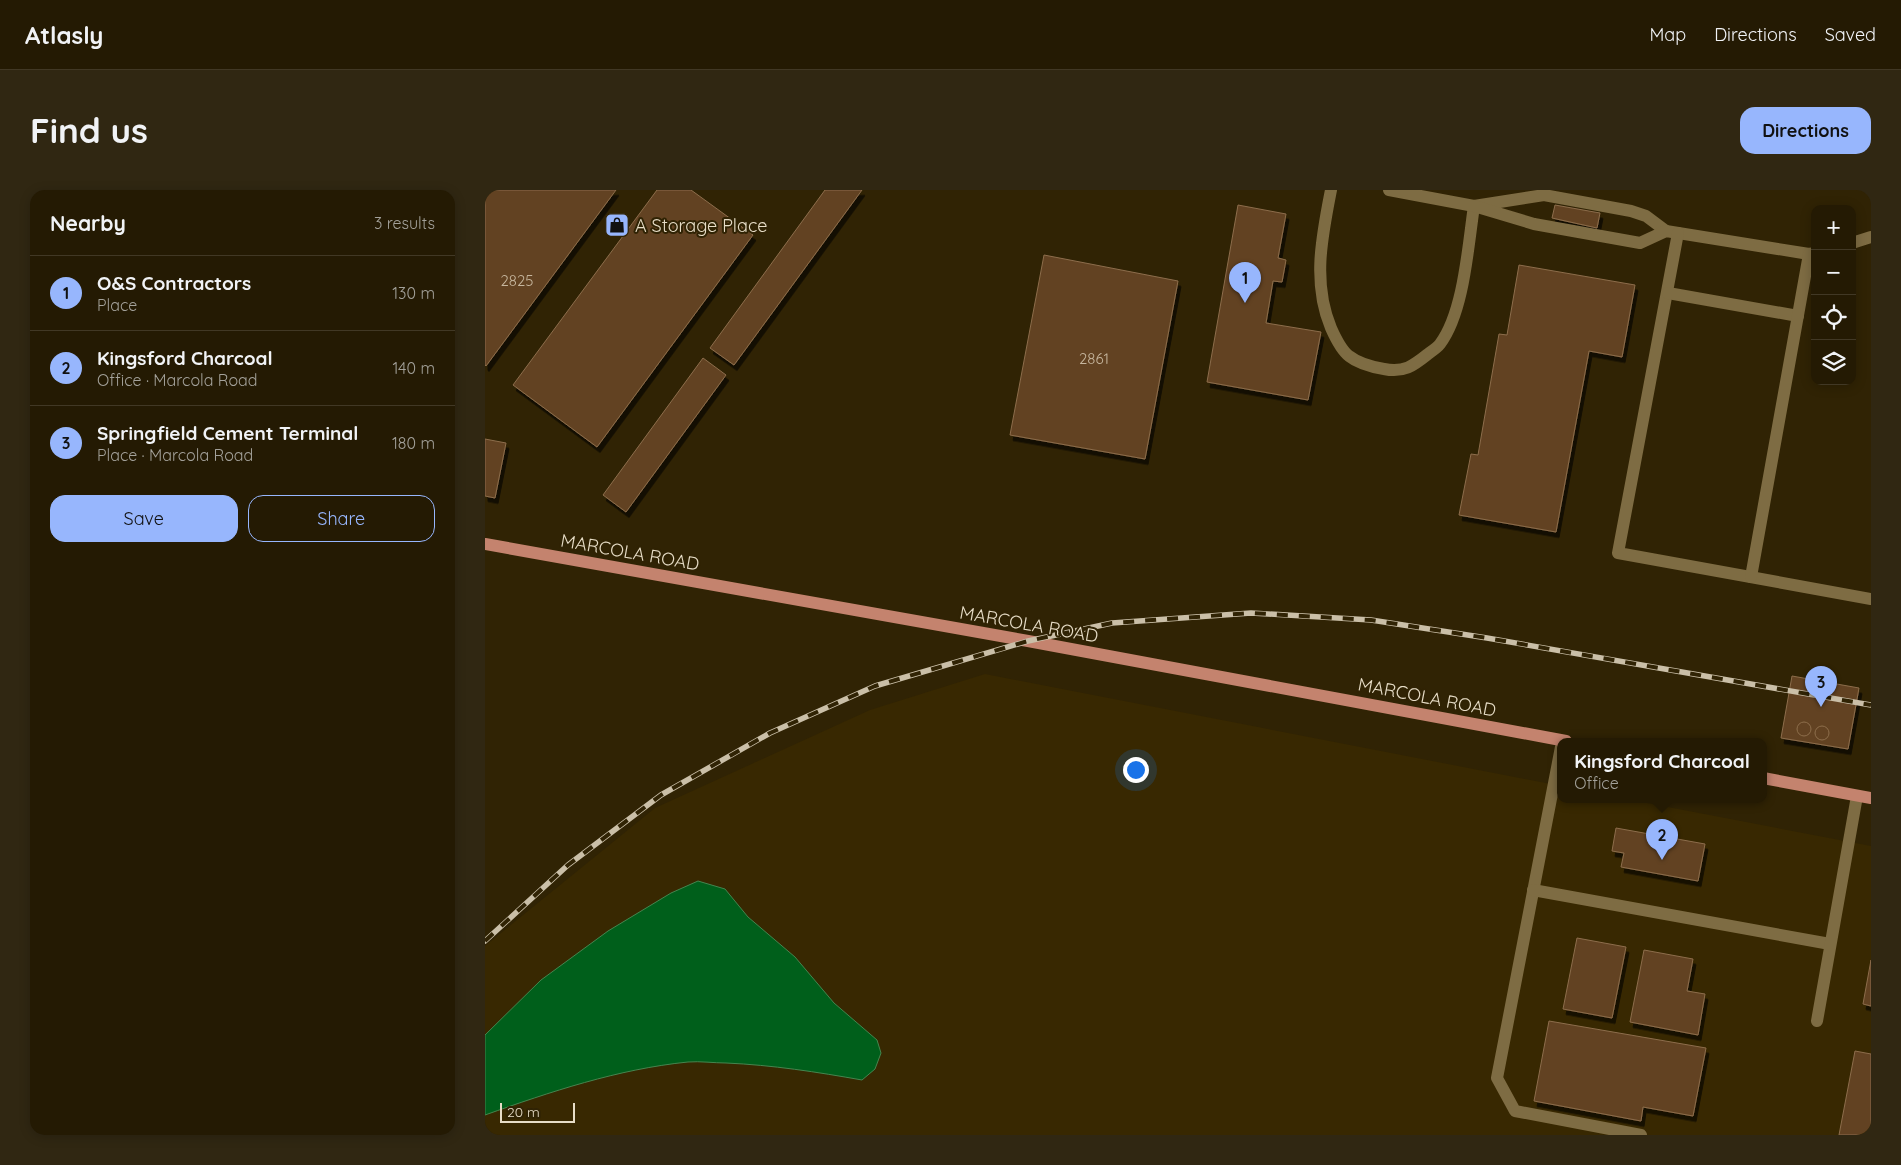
<!DOCTYPE html>
<html lang="en">
<head>
<meta charset="utf-8">
<style>
	body { margin:0; font-family:Quicksand,sans-serif; background:#302712; color:#f1f3f6 }
	.controls { position:absolute; right:15px; top:15px; display:grid; overflow:hidden; border-radius:10px; box-shadow:0 2px 12px #0003 }
	.controls button { width:45px; height:45px; display:grid; place-items:center; padding:0; border:0; border-bottom:1px solid #413825; background:#241a03; color:#f1f3f6; font:25px sans-serif }
	.scale { position:absolute; left:15px; bottom:12px; width:75px; box-sizing:border-box; padding-left:5px; border:2px solid #e7ddc7; border-top:0; font-size:14px; line-height:18px; white-space:nowrap; color:#e7ddc7; -webkit-text-stroke:4px #302304; paint-order:stroke }
	.you { position:absolute; left:650px; top:579px; width:18px; height:18px; margin:-12px; border:4px solid #fff; border-radius:50%; background:#1a73e8; box-shadow:0 0 0 8px #1a73e833 }
	.badge { display:grid; place-items:center; width:32px; height:32px; border-radius:50%; background:#97b6fd; color:#111; font-size:16px; font-weight:700 }
	.pin { position:absolute; translate:-50% -41px; filter:drop-shadow(0 1px 2px #0008) }
	.pin::after { content:''; position:absolute; top:26px; width:18px; height:15px; background:inherit; clip-path:polygon(0 0,100% 0,50% 100%) }
	.popup { position:absolute; left:1072px; top:548px; width:210px; height:65px; box-sizing:border-box; display:grid; place-content:center; border-radius:10px; background:#241a03; filter:drop-shadow(0 1px 4px #0005); font-size:16px; white-space:nowrap; color:#a3a19a }
	.popup b { font-size:19px; color:#f1f3f6 }
	.popup::after { content:''; position:absolute; left:50%; top:100%; margin-left:-10px; border:10px solid transparent; border-top-color:#241a03 }
	.list { margin:0; padding:0; list-style:none }
	h2 { display:flex; justify-content:space-between; align-items:center; height:65px; margin:0; padding:0 20px; font-size:21px }
	h2 small { font-size:16px; font-weight:400; color:#a3a19a }
	.list li { display:grid; grid-template-columns:32px 1fr auto; gap:15px; align-items:center; box-sizing:border-box; height:75px; padding:0 20px; border-top:1px solid #413825 }
	.list b { display:block; font-size:19px; white-space:nowrap }
	.list p { margin:0; font-size:16px; white-space:nowrap; color:#a3a19a }
	.list em { font-size:16px; font-style:normal; color:#a3a19a }
	.actions { display:flex; gap:10px; padding:15px 20px }
	.actions a { flex:1; padding:11px 0; border:1px solid #97b6fd; border-radius:15px; text-align:center; font-size:18px; color:#97b6fd }
	.actions .main { background:#97b6fd; color:#111 }
	.icon { flex:none; width:28px; height:28px; fill:none; stroke:currentColor; stroke-width:2; stroke-linecap:round; stroke-linejoin:round }
	.map { position:relative; flex:none; width:1386px; height:945px; overflow:hidden; border-radius:15px }
	header { display:flex; align-items:center; gap:30px; box-sizing:border-box; height:70px; padding:0 25px; background:#241a03; border-bottom:1px solid #413825 }
	header strong { font-size:24px }
	nav { display:flex; gap:28px; margin-inline-start:auto; font-size:18px }
	.intro { display:flex; align-items:center; justify-content:space-between; box-sizing:border-box; height:120px; padding:0 30px }
	h1 { margin:0; font-size:35px }
	.button { padding:12px 22px; border-radius:15px; background:#97b6fd; color:#111; font-size:18px; font-weight:700 }
	main { display:flex; gap:30px; padding:0 30px }
	aside { flex:1; background:#241a03; border-radius:15px; box-shadow:0 2px 12px #0003 }
	.map>svg:first-child { display:block }
	.built { fill:#382801 }
	.water { fill:#005f1b; stroke:#45854f }
	.building { fill:#624322; stroke:#8d6d4c; filter:url(#shadow) }
	.lines { fill:none; stroke-linecap:round; stroke-linejoin:round }
	.minor { stroke:#7e6c43; stroke-width:12 }
	.major { stroke:#c4836e; stroke-width:12 }
	.rail-casing { stroke:#cabfa8; stroke-width:5.5 }
	.rail { stroke:#302304; stroke-width:4; stroke-dasharray:11; stroke-linecap:butt }
	.labels { text-anchor:middle; dominant-baseline:central; stroke-width:4; stroke-linejoin:round; paint-order:stroke }
	.number-label { font-size:15px; fill:#c6b69e }
	.poi-label { font-size:18px; fill:#e7ddc7; stroke:#302304; text-anchor:start }
	.street-label { font-size:18px; fill:#e7ddc7; stroke:#302304 }
</style>
</head>
<body>
<header>
<strong>Atlasly</strong>
<nav><a>Map</a><a>Directions</a><a>Saved</a></nav>
</header>
<div class="intro"><h1>Find us</h1><a class="button">Directions</a></div>
<main>
<aside>
<h2>Nearby<small>3 results</small></h2>
<ul class="list">
<li><span class="badge">1</span><div><b>O&amp;S Contractors</b><p>Place</p></div><em>130 m</em></li>
<li><span class="badge">2</span><div><b>Kingsford Charcoal</b><p>Office · Marcola Road</p></div><em>140 m</em></li>
<li><span class="badge">3</span><div><b>Springfield Cement Terminal</b><p>Place · Marcola Road</p></div><em>180 m</em></li>
</ul>
<div class="actions"><a class="main">Save</a><a>Share</a></div>
</aside>
<div class="map">
<svg width="1386" height="945" viewBox="0 0 1386 945">
	<defs>
		<filter id="shadow"><feDropShadow dx="3" dy="5.5" stdDeviation="0" flood-color="#0009"/></filter>
	</defs>
	<rect width="100%" height="100%" fill="#302304"/>
	<!-- built -->
	<polygon class="built" points="500,484 1076,596 1076,609 1141,609 1386,656 1386,945 0,945 0,756 170,618 385,520"/>
	<!-- water -->
	<path class="water" d="M213,691l27,8 23,28 47,40 39,46 43,37 4,13 -6,16 -13,11c-45,-8 -90,-15 -136,-17 -12,0 -26,-2 -38,-1 -70,7 -138,30 -203,53v-80l56,-55 67,-49 63,-38z"/>
	<!-- building -->
	<g class="building">
		<polygon points="4,0 131,0 1,176 0,175 0,5"/>
		<polygon points="172,0 206,0 268,45 112,257 28,195"/>
		<polygon points="340,0 377,0 249,175 225,158"/>
		<polygon points="753,15 801,24 793,68 801,70 797,92 788,91 781,133 836,142 823,210 722,192"/>
		<polygon points="1070,15 1115,23 1112,38 1067,28"/>
		<polygon points="559,65 693,91 660,269 525,245"/>
		<polygon points="1034,75 1150,95 1137,167 1104,161 1071,342 974,325 986,264 993,265 1014,144 1022,145"/>
		<polygon points="218,168 241,185 141,322 118,305"/>
		<polygon points="0,249 21,253 10,308 0,306"/>
		<polygon points="1307,486 1374,498 1363,559 1296,548"/>
		<circle cx="1319" cy="539" r="7"/>
		<circle cx="1337" cy="543" r="7"/>
		<polygon points="1131,638 1220,654 1213,691 1136,677 1139,663 1127,661"/>
		<polygon points="1092,748 1141,757 1127,828 1078,819"/>
		<polygon points="1159,760 1208,769 1202,801 1220,804 1213,845 1145,832"/>
		<polygon points="1386,770 1386,816 1378,814"/>
		<polygon points="1064,831 1221,858 1208,926 1158,917 1156,931 1049,911"/>
		<polygon points="1370,861 1386,864 1386,945 1354,945"/>
	</g>
	<g class="lines">
		<!-- minor -->
		<g class="minor">
			<path d="M846,0c-9,46 -19,93 0,138 4,9 10,22 18,28 10,8 23,11 35,13 20,4 29,-3 44,-15 4,-3 9,-6 12,-10 24,-32 28,-98 34,-138l70,-11 87,16 15,5 20,15"/>
			<polyline points="904,0 989,16 1049,34 1155,53 1181,41 1324,64 1330,63"/>
			<polyline points="1193,43 1133,363 1386,409"/>
			<polyline points="1367,53 1386,47"/>
			<polyline points="1183,103 1313,126"/>
			<polyline points="1266,387 1324,64"/>
			<polyline points="1076,557 1012,888 1030,921 1156,945"/>
			<polyline points="1048,700 1345,754"/>
			<polyline points="1332,831 1372,606"/>
		</g>
		<!-- major -->
		<g class="major">
			<polyline points="0,354 543,451 1081,551"/>
			<polyline points="1278,588 1386,608"/>
		</g>
		<!-- rail casing -->
		<g class="rail-casing">
			<polyline id="rail" points="0,751 83,675 176,605 285,543 390,496 543,451 627,433 766,423 886,430 1002,448 1386,515"/>
		</g>
		<!-- rail -->
		<use href="#rail" class="rail"/>
	</g>
	<!-- icons -->
	<defs>
		<g id="shop-square" transform="scale(1.25)"><rect x="-9" y="-9" width="18" height="18" rx="4" fill="#97b6fd" stroke="#302304"/><path d="M-5-2.5h2.3a2.7 3.5 0 0 1 5.4 0H5L5.5 6h-11ZM-1.5-2.5h3a1.5 2.3 0 0 0-3 0Z" fill="#111"/></g>
	</defs>
	<g fill-rule="evenodd">
		<use href="#shop-square" x="132" y="35"/>
	</g>
	<g class="labels">
		<!-- number labels -->
		<g class="number-label">
			<text x="32" y="90">2825</text>
			<text x="609" y="168">2861</text>
		</g>
		<!-- poi labels -->
		<g class="poi-label">
			<text x="150" y="35">A Storage Place</text>
		</g>
		<!-- street labels -->
		<g class="street-label">
			<text transform="translate(145 362) rotate(10)">MARCOLA ROAD</text>
			<text transform="translate(544 434) rotate(10)">MARCOLA ROAD</text>
			<text transform="translate(942 507) rotate(11)">MARCOLA ROAD</text>
		</g>
	</g>
</svg>
<div class="controls">
<button>+</button>
<button>−</button>
<button><svg class="icon" aria-label="locate" viewBox="0 0 24 24"><circle cx="12" cy="12" r="6"/><path d="M12 2v4M12 18v4M2 12h4M18 12h4"/></svg></button>
<button><svg class="icon" aria-label="layers" viewBox="0 0 24 24"><path d="M12 4l9 5-9 5-9-5zM3 14l9 5 9-5"/></svg></button>
</div>
<div class="scale">20 m</div>
<div class="you"></div>
<div class="pin badge" style="left:760px;top:113px">1</div>
<div class="pin badge" style="left:1177px;top:670px">2</div>
<div class="popup"><b>Kingsford Charcoal</b>Office</div>
<div class="pin badge" style="left:1336px;top:517px">3</div>
</div>
</main>
</body>
</html>
